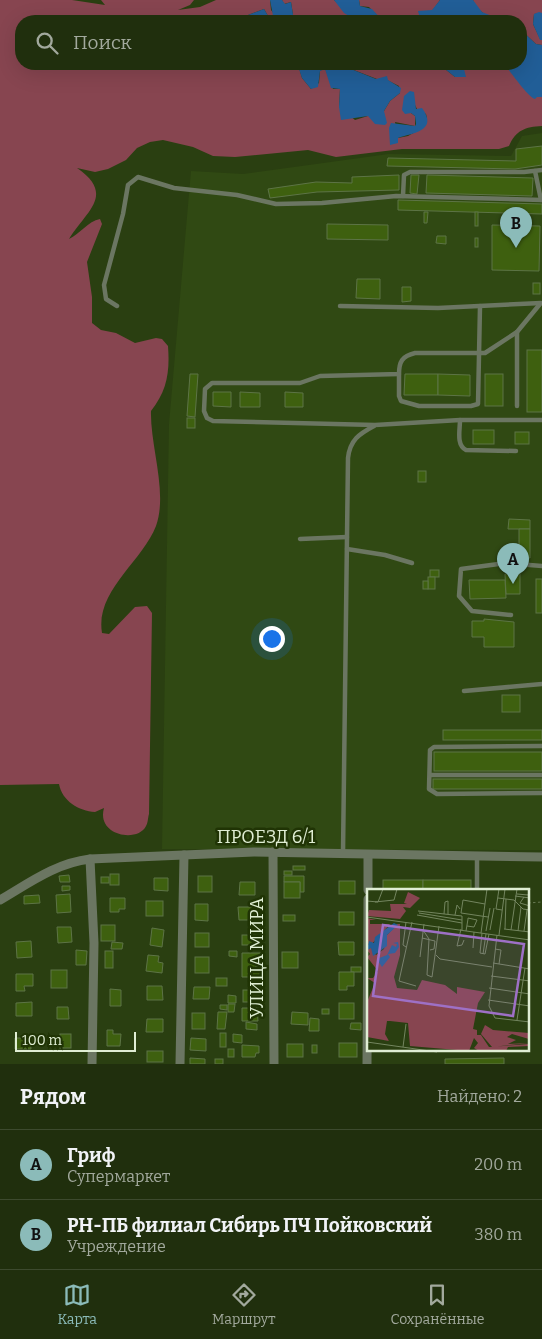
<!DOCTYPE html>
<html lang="ru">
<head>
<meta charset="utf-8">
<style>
	body { margin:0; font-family:Bitter,serif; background:#283716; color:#f1f3f6 }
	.scale { position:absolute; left:15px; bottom:12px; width:121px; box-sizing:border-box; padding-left:5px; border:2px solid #e0eed4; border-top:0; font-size:14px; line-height:18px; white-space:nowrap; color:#e0eed4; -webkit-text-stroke:4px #203405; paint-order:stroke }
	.you { position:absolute; left:271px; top:638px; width:18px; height:18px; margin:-12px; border:4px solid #fff; border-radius:50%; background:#1a73e8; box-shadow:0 0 0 8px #1a73e833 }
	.badge { display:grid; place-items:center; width:32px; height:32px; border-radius:50%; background:#8bbbb9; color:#111; font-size:16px; font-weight:700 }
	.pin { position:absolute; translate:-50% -41px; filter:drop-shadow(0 1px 2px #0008) }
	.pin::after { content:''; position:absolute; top:26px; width:18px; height:15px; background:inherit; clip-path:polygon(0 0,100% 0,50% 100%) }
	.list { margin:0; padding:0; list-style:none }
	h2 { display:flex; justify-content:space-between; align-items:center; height:65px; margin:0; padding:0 20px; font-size:21px }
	h2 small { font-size:16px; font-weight:400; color:#a2a99d }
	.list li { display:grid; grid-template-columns:32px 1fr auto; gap:15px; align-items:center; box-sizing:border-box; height:70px; padding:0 20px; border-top:1px solid #3d4a2e }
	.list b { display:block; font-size:19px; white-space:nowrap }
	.list p { margin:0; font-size:16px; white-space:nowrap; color:#a2a99d }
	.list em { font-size:16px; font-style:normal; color:#a2a99d }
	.icon { flex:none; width:28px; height:28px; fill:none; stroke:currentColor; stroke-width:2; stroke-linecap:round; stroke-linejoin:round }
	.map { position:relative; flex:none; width:542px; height:1064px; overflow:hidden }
	.search { position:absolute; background:#202f0d; box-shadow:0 5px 20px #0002; left:15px; right:15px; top:15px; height:55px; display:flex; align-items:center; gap:12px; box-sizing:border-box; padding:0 18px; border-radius:20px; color:#a2a99d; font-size:19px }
	.sheet { height:205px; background:#202f0d }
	nav { display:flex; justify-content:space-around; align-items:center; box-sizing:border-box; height:70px; border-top:1px solid #3d4a2e; background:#202f0d; font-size:14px; color:#a2a99d }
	nav a { display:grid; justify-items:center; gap:2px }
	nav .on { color:#8bbbb9 }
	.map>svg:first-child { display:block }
	.built { fill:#304913 }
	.green { fill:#874550; fill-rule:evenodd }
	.water { fill:#215e97 }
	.building { fill:#3e600f; stroke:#5d7446 }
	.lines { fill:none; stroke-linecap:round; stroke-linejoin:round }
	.path { stroke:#677952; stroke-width:1; stroke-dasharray:2.5 2.5; stroke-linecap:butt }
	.lane { stroke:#6b7662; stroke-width:4.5 }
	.street { stroke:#6b7662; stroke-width:9 }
	.labels { text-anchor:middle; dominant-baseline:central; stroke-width:5; stroke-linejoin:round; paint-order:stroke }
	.street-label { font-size:18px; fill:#e0eed4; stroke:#203405 }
	.inset-road { fill:none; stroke:#73855f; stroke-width:1 }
	.view { fill:#9e70c6; fill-opacity:0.15; stroke:#9e70c6; stroke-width:2.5 }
	.inset-edge { fill:none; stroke:#e0eed4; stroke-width:2.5 }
</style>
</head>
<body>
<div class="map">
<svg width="542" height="1064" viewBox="0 0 542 1064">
	<rect width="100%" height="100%" fill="#2a3f11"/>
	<!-- built -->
	<polygon class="built" points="542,133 542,850 162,849 169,424 191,171 243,174 389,154 511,156 522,136"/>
	<!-- green -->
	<g class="green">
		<path d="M0,0h72l33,5 -4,-5h93l-4,5 -12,5 22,-3 16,-7h54l1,10 4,5 -1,6h-3l-7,-12 -16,6 4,6h-231v43h269l2,6 7,-2 3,10 9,11 8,-6 1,-12 5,-3 8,21h7l-1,18 16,13 29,-9 6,-10 10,-8 -1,-7 -12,-6 -10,-1 -31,-12 -14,2 -6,-5h120l-1,5 10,8 9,-8 -4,-5h44c4,5 10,9 14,15 7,10 10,17 24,18v29c-17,1 -26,4 -33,20l-10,3h-97l-66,8 -28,-7 -73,7 -22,-1 -20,-9 -30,-7 -13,2 -13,6 -11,12 -18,9 -13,3 -18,-4c39,27 9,43 -8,71 11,-5 19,-18 31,-20l2,5 -15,38 5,35v26l9,7 15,3 19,10 21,-5 6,1 6,7c2,26 -1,45 -17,65 -1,35 17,81 5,115 -14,36 -61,65 -54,107l7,1 26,-27 12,-1 5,7 -3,201c-1,3 -1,9 -3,12 -8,17 -50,10 -42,-18l-9,4c-16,-1 -33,-11 -36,-28l-59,1zM415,105l2,4 9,5 1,4 -3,9 -16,9 -10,2 -3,-16 20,4v-10l-4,-3z"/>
		<polygon points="282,0 334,0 350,16 351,21 294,21 291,2 284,4"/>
		<polygon points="359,0 440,0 432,11 419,11 420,18 412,21 412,16 398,21 383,21 369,7 360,6"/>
		<path d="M473,0h69v13l-8,1 -1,10 7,15 2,1v5l-6,-1 -15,-14v-9c-18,0 -41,-2 -48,-21z"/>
	</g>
	<!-- water -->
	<g class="water">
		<polygon points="270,0 282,0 285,4 291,2 294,21 274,21"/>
		<polygon points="334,0 359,0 360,6 372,9 383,21 351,21 349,16 344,13"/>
		<polygon points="440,0 473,0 482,12 504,21 398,21 412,16 412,21 415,21 420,18 418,11 432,10"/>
		<polygon points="264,9 271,21 252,21 248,18 248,15"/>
		<polygon points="539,12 542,13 542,40 540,40 533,24 534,14"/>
		<path d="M521,30l15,14 6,1v52h-5l-2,2c-8,-3 -24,-27 -31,-35h17z"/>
		<polygon points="290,64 326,64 333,69 346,67 376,79 387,76 388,80 401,88 400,93 390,101 384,111 387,123 385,125 375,124 368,116 341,120 339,107 340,89 331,88 325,69 320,71 318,87 311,89 302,78 299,69 292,70"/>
		<polygon points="446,64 460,64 464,69 466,77 455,77 445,69"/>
		<path d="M410,91l4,1 2,17 6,-1c17,23 -10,25 -24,30v5l-8,2 -1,-17 2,-5 24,3 1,-2 -1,-8 -4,-3 -6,1 -3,-4 2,-14z"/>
	</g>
	<!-- building -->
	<g class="building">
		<polygon points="542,146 542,165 515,169 387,166 388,158 516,161 516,149"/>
		<polygon points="399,175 399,190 317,192 270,198 268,189 316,182 352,183 352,177"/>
		<polygon points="411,175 419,175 417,194 410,193"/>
		<polygon points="427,175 533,178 532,196 426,193"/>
		<polygon points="398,200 542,204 542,214 398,210"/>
		<polygon points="424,212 428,212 427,223 424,223"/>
		<rect x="475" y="212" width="3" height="14"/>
		<polygon points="327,224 388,225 388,240 327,239"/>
		<polygon points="492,225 540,226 539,271 492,270"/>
		<polygon points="437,236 446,236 446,244 436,243"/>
		<rect x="475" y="238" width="3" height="9"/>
		<polygon points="357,279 380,279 380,299 356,298"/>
		<rect x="533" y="283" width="7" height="11"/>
		<polygon points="402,287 411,287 411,301 402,302"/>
		<rect x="527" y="350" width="15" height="62"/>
		<polygon points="190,374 198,374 195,417 187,416"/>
		<polygon points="405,374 438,374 438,395 404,395"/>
		<polygon points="438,374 470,375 470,396 438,395"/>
		<rect x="485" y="374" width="18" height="32"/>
		<polygon points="213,392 231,392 231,407 213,406"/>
		<polygon points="240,392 260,393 260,407 240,407"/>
		<polygon points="285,392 303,393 303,407 285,407"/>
		<rect x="187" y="418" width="8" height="10"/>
		<rect x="473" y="430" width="21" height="14"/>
		<rect x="515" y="432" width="14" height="12"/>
		<rect x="418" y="471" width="8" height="11"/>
		<polygon points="509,519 530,520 530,529 508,529"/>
		<polygon points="519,529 530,529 530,558 519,557"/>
		<rect x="430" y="570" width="9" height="7"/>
		<polygon points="520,573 520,594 506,594 505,574"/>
		<rect x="428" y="577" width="7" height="12"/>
		<rect x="536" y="579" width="6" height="34"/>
		<polygon points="469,580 505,580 506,598 470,599"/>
		<rect x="423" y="581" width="5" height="8"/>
		<polygon points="484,619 514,622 514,647 484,647 484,637 472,637 472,621 484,621"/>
		<rect x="502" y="695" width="18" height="17"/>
		<rect x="443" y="730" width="99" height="10"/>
		<rect x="434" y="752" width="108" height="19"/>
		<rect x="433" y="779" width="109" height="10"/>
		<rect x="293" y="866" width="12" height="4"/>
		<rect x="284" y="871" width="8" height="4"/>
		<rect x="110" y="874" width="9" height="11"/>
		<polygon points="69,875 70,882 60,882 59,876"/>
		<rect x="198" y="876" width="14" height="16"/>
		<polygon points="284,876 304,876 304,892 300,892 300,882 284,882"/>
		<rect x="101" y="877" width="8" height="6"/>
		<polygon points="154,878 168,878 168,891 154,890"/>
		<rect x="383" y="880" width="40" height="10"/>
		<rect x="423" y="880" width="48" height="10"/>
		<rect x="339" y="881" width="16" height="13"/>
		<polygon points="240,882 255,882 255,895 239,895"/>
		<rect x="284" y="882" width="16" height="16"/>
		<polygon points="62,886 70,886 70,890 62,891"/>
		<polygon points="70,894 71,912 57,913 56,895"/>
		<polygon points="39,895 40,903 24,904 24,896"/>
		<polygon points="110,898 125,898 125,909 119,909 119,912 110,912"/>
		<rect x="257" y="899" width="7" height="5"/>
		<rect x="146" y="901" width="17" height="15"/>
		<polygon points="195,904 208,904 208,921 195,920"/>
		<polygon points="238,907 255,907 256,920 239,920"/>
		<rect x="339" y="912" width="15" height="13"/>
		<rect x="283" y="915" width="12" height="6"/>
		<rect x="101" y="925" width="14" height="16"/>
		<polygon points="251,925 264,925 264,930 251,929"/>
		<polygon points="57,927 71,927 72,942 58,943"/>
		<polygon points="152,928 164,930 162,947 150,945"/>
		<rect x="195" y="933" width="14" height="14"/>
		<rect x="242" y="935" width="14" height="10"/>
		<polygon points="31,941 32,957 17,958 16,942"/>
		<polygon points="112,942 123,943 122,949 111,949"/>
		<polygon points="338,942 354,942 354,955 339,955"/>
		<polygon points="76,950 87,951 86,965 76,965"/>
		<rect x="105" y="951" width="8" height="17"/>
		<polygon points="229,951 237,951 237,957 229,956"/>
		<rect x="282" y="952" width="16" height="16"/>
		<polygon points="242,953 263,953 263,960 256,960 256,967 260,967 259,977 242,977"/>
		<polygon points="148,955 159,956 158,962 163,963 162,973 146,971"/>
		<rect x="195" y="957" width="14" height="16"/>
		<rect x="351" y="967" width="10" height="5"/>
		<rect x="51" y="970" width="16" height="18"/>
		<polygon points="339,972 354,972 354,986 347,986 347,990 339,990"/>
		<polygon points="16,974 33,974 33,986 24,986 25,991 16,991"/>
		<rect x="216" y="978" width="11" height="8"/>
		<polygon points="147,986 162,986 163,1000 147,1000"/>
		<polygon points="194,987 210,987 209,999 193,999"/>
		<polygon points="110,989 121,990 121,1006 110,1006"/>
		<rect x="243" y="990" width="16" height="12"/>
		<polygon points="228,995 236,996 236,1003 228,1003"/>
		<polygon points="32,1002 32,1016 16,1016 16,1003"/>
		<rect x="339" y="1003" width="15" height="16"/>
		<polygon points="228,1004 235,1004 234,1012 228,1012"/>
		<polygon points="220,1005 227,1005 227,1010 220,1009"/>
		<polygon points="57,1007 68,1007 69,1019 57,1019"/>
		<polygon points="242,1008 257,1008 258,1021 242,1021"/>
		<rect x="322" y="1009" width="7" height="5"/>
		<polygon points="218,1012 227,1012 225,1029 217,1029"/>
		<polygon points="292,1012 308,1013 308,1025 291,1024"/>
		<rect x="192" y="1013" width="13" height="16"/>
		<polygon points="310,1018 319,1019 319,1031 309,1031"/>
		<polygon points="147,1019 163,1019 163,1032 146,1032"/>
		<polygon points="246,1022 257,1024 257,1030 246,1029"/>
		<polygon points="351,1023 361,1023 361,1030 350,1029"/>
		<polygon points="107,1030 113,1030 113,1034 121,1034 120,1046 107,1046"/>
		<rect x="220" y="1033" width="6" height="14"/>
		<rect x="60" y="1034" width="11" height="14"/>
		<polygon points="233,1034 242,1035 242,1043 233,1042"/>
		<polygon points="15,1038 30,1038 31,1049 15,1049"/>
		<polygon points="191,1038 206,1039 206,1051 190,1050"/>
		<rect x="339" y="1043" width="18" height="14"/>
		<rect x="287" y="1044" width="16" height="13"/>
		<polygon points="242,1045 259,1046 259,1053 256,1053 255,1057 242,1057"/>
		<rect x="312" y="1045" width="5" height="8"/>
		<rect x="228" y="1049" width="6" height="8"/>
		<rect x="147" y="1051" width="16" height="11"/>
		<polygon points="190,1058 205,1059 205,1064 190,1064"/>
		<polygon points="504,1058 504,1064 445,1064 445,1059"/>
		<rect x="215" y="1059" width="8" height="5"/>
	</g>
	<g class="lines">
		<!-- path -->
		<polyline class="path" points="528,903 542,902"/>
		<!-- lane -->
		<g class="lane">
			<polyline points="535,171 541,200"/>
			<polyline points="403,196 404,175 410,172 524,172 542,170"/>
			<path d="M540,304l-23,28 -32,21h-70c-13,3 -16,9 -16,21l-79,2 -20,7h-88l-7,6 -1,22 3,7 6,3 162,4 85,-5h82"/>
			<polyline points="117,306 106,299 104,285 123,214 128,185 138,177 174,188 237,195 276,204 322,203 396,196 542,200"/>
			<polyline points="340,306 438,308 541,303"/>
			<polyline points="399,374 399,396 401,401 419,406 471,406 478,404 480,306"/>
			<polyline points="517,406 517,332"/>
			<path d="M460,420c0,10 -4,25 6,30l50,1"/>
			<polyline points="300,539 347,537"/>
			<polyline points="347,549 385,555 412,563"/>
			<polyline points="511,615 472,611 459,596 461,569 506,563 542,566"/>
			<polyline points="464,691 542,684"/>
			<polyline points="542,746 434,747 430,750 429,789 437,794 542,793"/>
			<polyline points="430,775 542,775"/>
			<path d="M343,853l5,-395c2,-18 11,-24 26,-32"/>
			<polyline points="477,890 477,857"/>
		</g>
		<!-- street -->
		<g class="street">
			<polyline points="273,852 274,1064"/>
			<polyline points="90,859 94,943 92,1064"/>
			<polyline points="368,890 368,855"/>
			<path d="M0,900c29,-17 56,-37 90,-41l164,-7 288,5"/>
			<polyline points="180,1064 184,855"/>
			<polyline points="367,1064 368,899"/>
		</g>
	</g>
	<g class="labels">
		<!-- street labels -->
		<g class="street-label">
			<text x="266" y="837">ПРОЕЗД 6/1</text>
			<text transform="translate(257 958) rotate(-90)">УЛИЦА МИРА</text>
		</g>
	</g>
	<!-- overview -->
	<g transform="translate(367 889)">
		<rect width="162" height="162" fill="#2a3f11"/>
		<path d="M41,3l12,6 -10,10 -7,-1 3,4 -6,8 -33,-3 2,-6 22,1 -1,-7h17l-3,-1zM0,29l9,2h-6v4h30v31l-6,22 3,11 20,2 5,-10 23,5 12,9v-7l28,5 -7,11 -5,26 4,1v5h4l8,12 40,-3v2l-21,1 -2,4h-27l-5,-3 4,-5 -4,-5 -5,13 -59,-5 -2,-23 -18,-2h-3l-2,13 4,7 -22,-4v-35l8,-19 -8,-5h6l5,-7 -11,-14 3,-3 -3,-4 4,-3 5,8 8,-6 3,-14 10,-10 -7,-1 -20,22 2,-3 -5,1zM118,136l8,5 36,3v6l-17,-5 -5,3 9,3 -8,4 21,-1 -37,4 -11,-13z" fill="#874550"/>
		<path d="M27,34l4,2 -11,10v11l-14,10 -2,-8 -4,2 2,-9 5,2 1,-6zM26,54l5,-1 1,5 -4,6 -7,1 2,3 -8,10 -5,-8 10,-4 5,-10 4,2 1,-3z" fill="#215e97"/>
		<path class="inset-road" d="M132,0l-3,20 6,1M150,5l11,1 2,-6M148,7l15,2M157,8l-4,6 10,3M131,9l16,2 9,9 7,1M0,12l11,1 5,-13M8,13l19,-2 3,-11M118,15l-22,-4 -2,13 27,4M51,22l44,5v14M52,24l43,7M77,25l1,-12 3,-1v13M50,26l45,8M88,26l2,-10 3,4M0,28l163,23M39,33l-3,23 3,2M45,33l-13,59 17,5M94,40l-4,17 5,-1 2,-5M137,40l26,3M138,40l1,-30M56,41l6,9 -2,36 5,2 7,-51M123,41l4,-22M144,41l6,-41M99,42l2,-12v-1l9,2 -3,7 -7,-1M119,42l4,-23M151,42l3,-24M157,42l3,-21M114,44l6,-44M115,44l-2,20 5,1 4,-20M130,46l-8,71 6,12 35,4M132,46l6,-46M55,49l13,3 -1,8 -4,1M106,59l1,-16M128,60l6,1 -2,14M116,65l3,-20M69,66l4,4 52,8M53,68l4,-33M126,74l37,6M124,87l39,5M122,99l41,6M121,111l42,6M150,131l8,-52M0,153l70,10M36,158l3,-23"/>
		<path class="view" d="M16,36l141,19 -11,72 -140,-20z"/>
		<rect width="162" height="162" class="inset-edge"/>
	</g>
</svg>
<div class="scale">100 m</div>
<div class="you"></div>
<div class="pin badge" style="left:513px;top:584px">A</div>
<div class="pin badge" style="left:516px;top:248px">B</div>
<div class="search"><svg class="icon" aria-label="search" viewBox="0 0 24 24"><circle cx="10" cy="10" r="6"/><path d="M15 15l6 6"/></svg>Поиск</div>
</div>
<section class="sheet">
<h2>Рядом<small>Найдено: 2</small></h2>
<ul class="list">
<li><span class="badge">A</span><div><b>Гриф</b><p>Супермаркет</p></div><em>200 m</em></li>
<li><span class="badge">B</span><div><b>РН-ПБ филиал Сибирь ПЧ Пойковский</b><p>Учреждение</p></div><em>380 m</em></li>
</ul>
</section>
<nav>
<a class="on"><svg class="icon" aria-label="map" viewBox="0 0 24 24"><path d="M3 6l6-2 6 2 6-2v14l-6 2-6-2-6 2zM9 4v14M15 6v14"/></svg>Карта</a>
<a><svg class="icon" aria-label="directions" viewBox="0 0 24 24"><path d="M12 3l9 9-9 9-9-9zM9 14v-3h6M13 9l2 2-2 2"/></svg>Маршрут</a>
<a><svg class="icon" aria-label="saved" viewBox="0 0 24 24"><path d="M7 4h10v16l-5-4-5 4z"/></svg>Сохранённые</a>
</nav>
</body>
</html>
